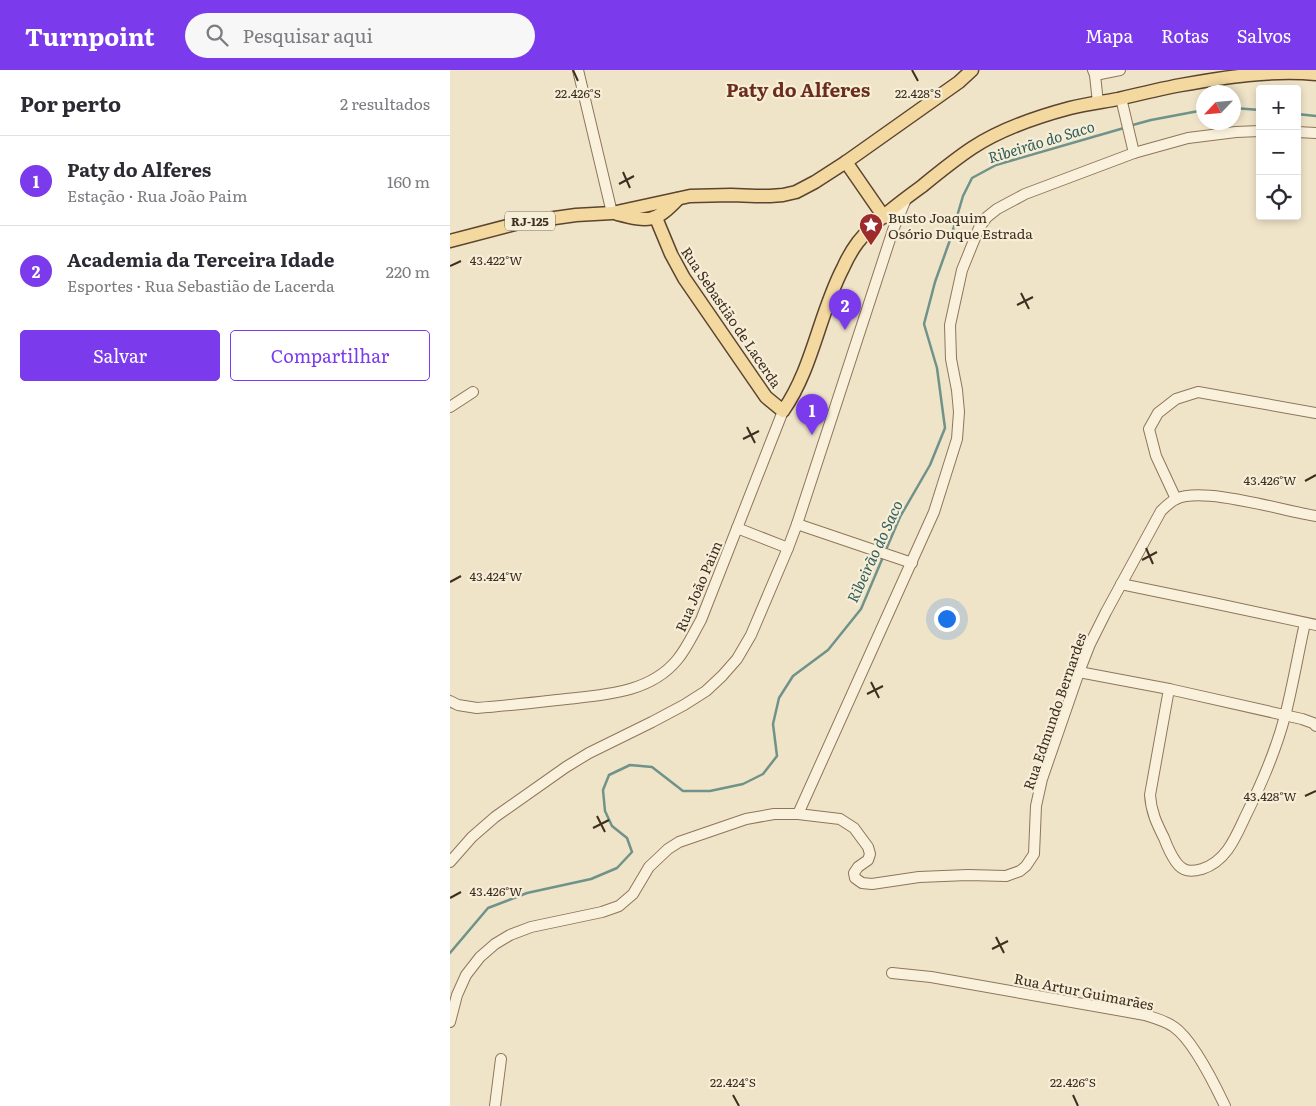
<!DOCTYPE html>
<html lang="pt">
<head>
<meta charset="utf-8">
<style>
	body { margin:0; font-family:Literata,serif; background:#f7f7f7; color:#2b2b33 }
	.controls { position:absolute; right:15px; top:15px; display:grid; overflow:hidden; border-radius:5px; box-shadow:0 2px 8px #0003 }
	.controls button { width:45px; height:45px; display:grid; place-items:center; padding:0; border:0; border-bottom:1px solid #e1e1e2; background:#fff; color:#2b2b33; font:25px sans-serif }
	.compass { position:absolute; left:746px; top:15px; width:45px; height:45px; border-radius:50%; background:#fff; box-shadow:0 2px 8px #0003; rotate:244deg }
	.you { position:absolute; left:496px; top:548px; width:18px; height:18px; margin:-12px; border:4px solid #fff; border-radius:50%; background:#1a73e8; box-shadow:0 0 0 8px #1a73e833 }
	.badge { display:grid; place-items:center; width:32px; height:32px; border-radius:50%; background:#7c3aed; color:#fff; font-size:16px; font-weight:700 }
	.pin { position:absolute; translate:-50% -41px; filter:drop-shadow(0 1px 2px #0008) }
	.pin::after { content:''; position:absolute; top:26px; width:18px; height:15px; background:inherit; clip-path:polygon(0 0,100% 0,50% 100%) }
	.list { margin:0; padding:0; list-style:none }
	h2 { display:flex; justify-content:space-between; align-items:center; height:65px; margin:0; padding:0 20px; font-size:21px }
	h2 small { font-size:16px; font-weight:400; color:#7c7c81 }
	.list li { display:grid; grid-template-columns:32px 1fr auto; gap:15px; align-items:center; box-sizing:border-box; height:90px; padding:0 20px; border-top:1px solid #e1e1e2 }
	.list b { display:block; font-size:19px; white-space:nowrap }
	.list p { margin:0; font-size:16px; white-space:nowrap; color:#7c7c81 }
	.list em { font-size:16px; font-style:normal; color:#7c7c81 }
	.actions { display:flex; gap:10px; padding:15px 20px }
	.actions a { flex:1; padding:11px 0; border:1px solid #7c3aed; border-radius:5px; text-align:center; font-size:18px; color:#7c3aed }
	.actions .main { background:#7c3aed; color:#fff }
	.icon { flex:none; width:28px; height:28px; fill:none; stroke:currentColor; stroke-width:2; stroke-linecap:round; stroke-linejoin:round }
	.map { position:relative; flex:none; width:866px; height:1036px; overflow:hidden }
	header { display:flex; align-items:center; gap:30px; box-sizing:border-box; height:70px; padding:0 25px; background:#7c3aed; color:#fff }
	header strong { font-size:24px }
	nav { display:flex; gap:28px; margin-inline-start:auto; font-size:18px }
	.search { width:350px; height:45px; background:#f7f7f7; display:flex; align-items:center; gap:12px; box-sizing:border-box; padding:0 18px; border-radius:28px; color:#7c7c81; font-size:19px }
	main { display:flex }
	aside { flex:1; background:#fff }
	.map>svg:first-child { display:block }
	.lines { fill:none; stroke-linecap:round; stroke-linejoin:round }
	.stream { stroke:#6f938a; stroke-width:2.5 }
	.minor-casing { stroke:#8d765c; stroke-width:12 }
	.major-casing { stroke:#5b4430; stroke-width:15 }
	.minor { stroke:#faf1dc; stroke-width:10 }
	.major { stroke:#f3d9a0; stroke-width:12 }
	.ticks { fill:none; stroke:#3d2e20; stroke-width:2 }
	.labels { text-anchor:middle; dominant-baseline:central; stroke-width:4.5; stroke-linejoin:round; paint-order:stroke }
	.shield { fill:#f7eed8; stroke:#756857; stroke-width:1 }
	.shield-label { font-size:12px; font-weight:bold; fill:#3d2e20 }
	.poi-label { font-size:14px; fill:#3d2e20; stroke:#f7eed8; text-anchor:start }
	.street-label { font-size:14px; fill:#3d2e20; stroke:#f7eed8 }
	.water-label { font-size:15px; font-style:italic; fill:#2f5d5a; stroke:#f7eed8 }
	.district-label { font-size:19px; font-weight:bold; fill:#6b2e1e; stroke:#f7eed8 }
	.ticks-label { font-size:12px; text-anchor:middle; fill:#3d2e20; stroke:#f7eed8; stroke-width:4.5; stroke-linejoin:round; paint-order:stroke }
</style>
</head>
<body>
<header>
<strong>Turnpoint</strong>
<div class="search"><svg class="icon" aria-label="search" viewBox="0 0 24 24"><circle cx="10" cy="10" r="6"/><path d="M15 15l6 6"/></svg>Pesquisar aqui</div>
<nav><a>Mapa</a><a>Rotas</a><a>Salvos</a></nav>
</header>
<main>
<aside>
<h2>Por perto<small>2 resultados</small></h2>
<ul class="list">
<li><span class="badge">1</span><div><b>Paty do Alferes</b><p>Estação · Rua João Paim</p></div><em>160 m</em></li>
<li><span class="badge">2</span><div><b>Academia da Terceira Idade</b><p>Esportes · Rua Sebastião de Lacerda</p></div><em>220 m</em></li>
</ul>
<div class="actions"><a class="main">Salvar</a><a>Compartilhar</a></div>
</aside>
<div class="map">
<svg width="866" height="1036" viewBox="0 0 866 1036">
	<rect width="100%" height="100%" fill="#f0e4c8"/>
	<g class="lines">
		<!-- stream -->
		<g class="stream">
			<polyline points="784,38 810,40"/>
			<polyline points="847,44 866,46"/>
			<polyline points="679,56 701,50 754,40"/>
			<polyline points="435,482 450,447 480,395 495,358 487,298 474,254 485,212 500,170 513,126 522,108 546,95 674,58"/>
			<polyline points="0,883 38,838 77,823 141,809 167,798 182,782 177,768 162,756 155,741 153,720 159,705 180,695 202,697 233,721 260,721 293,714 313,704 327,686 323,654 329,628 343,606 378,580 411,539 433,487"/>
		</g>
		<!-- minor casing -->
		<g class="minor-casing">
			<g id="minor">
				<polyline points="128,0 162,143"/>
				<polyline points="643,0 645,5 648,33"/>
				<polyline points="645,5 670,0"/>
				<polyline points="671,28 684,83"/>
				<polyline points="847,62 866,63"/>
				<polyline points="0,337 23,322"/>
				<polyline points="726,429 706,386 699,359 708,343 726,329 748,322 866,343"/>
				<polyline points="347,454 462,493"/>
				<polyline points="287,458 338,478"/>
				<polyline points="671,514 763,533 866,555"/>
				<path d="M629,602l90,17 -19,106c1,17 7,29 14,43 3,8 7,17 12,24 7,10 15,10 26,7 25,-8 34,-33 44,-54 16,-32 30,-65 39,-99 8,-31 13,-62 20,-93"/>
				<polyline points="719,619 852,649 863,653 866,656"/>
				<path d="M0,631l8,4 19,3c27,-2 54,-5 80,-8 42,-5 91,-5 120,-40 10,-12 16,-26 24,-40l82,-209"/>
				<polyline points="348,744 484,442 507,369 509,342 507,320 501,289 500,255 512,200 529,158 537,147 547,139 575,124 684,83 738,68 786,62 810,61"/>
				<polyline points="0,792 22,767 45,747 116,697 139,683 202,652 234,635 256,621 272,606 287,589 301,565 338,478 347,454 443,160 456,129"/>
				<path d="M442,903l39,4 214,38c10,3 21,6 29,12 19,13 41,58 51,79"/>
				<path d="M0,952l7,-27 9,-20 14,-18 15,-13 15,-9 21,-8 71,-15 17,-6 14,-12 16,-27 19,-18 11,-7 67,-23 28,-5h24l42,5 14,9 14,19 2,7 -2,6 -10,7 -4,6 1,5 7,5 10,1 47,-7 49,-2 38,1 14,-5 6,-5 8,-12 2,-48 6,-27 37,-107 11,-28 16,-32 55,-101c4,-4 9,-9 15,-12 28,-13 107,12 140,17"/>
				<polyline points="45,1036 51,989"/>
			</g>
		</g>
		<!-- major casing -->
		<g class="major-casing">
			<g id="major">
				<polyline points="396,92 434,147"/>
				<path d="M167,144c32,8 38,9 61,-15"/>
				<path d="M206,148l15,36 13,24 82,119 17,14c30,-43 36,-97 60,-143 4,-9 9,-18 15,-26 17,-21 41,-39 63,-55 16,-13 33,-27 51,-39 29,-19 64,-31 98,-40 15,-4 32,-6 48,-9 21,-5 42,-10 63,-14 45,-8 89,-15 135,-11"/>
				<polyline points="0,171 69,153 126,145 162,143 240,126 281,125 306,126 320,126 333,125 346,122 365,112 396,92 509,12 522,0"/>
			</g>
		</g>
		<!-- minor -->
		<use href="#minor" class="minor"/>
		<!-- major -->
		<use href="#major" class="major"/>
	</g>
	<!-- ticks -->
	<path class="ticks" d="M123,0l5,11M462,0l6,11M173,102l7,16M169,114l15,-8M0,196l11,-5M571,223l8,16M567,235l16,-8M297,357l8,16M293,369l16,-8M855,411l11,-6M696,478l7,16M692,490l15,-8M0,512l11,-6M421,612l8,16M417,624l16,-8M855,726l11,-5M147,746l8,16M143,758l16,-8M0,828l11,-6M546,867l8,16M542,879l16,-8M283,1025l6,11M623,1025l5,11"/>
	<!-- icons -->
	<defs>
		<g id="sight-pin" transform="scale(1.25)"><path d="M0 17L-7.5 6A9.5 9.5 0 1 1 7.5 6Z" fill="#9e2a2b" stroke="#f7eed8"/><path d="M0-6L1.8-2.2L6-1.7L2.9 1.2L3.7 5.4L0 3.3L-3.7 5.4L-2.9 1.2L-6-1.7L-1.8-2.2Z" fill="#fff"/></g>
	</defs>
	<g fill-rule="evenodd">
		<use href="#sight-pin" x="421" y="155"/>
	</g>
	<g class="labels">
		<!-- shield labels -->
		<rect class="shield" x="55" y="141.5" width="50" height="19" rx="4"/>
		<g class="shield-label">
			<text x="80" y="151">RJ-125</text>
		</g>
		<!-- poi labels -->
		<g class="poi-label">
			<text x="438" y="147">Busto Joaquim<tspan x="438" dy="16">Osório Duque Estrada</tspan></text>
		</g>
		<!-- street labels -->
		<g class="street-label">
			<text transform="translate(282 247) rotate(56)">Rua Sebastião de Lacerda</text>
			<text transform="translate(248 516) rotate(-67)">Rua João Paim</text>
			<text transform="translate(604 641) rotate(-71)">Rua Edmundo Bernardes</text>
			<text transform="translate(634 921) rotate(11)">Rua Artur Guimarães</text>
		</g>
		<!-- water labels -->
		<g class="water-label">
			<text transform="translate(591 71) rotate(-17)">Ribeirão do Saco</text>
			<text transform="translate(424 481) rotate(-65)">Ribeirão do Saco</text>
		</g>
		<!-- district labels -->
		<g class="district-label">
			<text x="348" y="19">Paty do Alferes</text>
		</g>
	</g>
	<g class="ticks-label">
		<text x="468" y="28">22.428°S</text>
		<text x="128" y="28">22.426°S</text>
		<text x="46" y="195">43.422°W</text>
		<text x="820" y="415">43.426°W</text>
		<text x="46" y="511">43.424°W</text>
		<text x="820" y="731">43.428°W</text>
		<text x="46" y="826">43.426°W</text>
		<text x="283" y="1017">22.424°S</text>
		<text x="623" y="1017">22.426°S</text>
	</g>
</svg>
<div class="controls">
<button>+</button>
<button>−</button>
<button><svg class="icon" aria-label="locate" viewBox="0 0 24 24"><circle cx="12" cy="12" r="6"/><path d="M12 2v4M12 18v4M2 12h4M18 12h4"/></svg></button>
</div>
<svg class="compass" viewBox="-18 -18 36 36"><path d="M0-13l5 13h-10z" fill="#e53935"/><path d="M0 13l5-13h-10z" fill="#7c7c81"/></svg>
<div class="you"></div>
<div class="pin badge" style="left:362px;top:365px">1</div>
<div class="pin badge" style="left:395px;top:260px">2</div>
</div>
</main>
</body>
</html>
